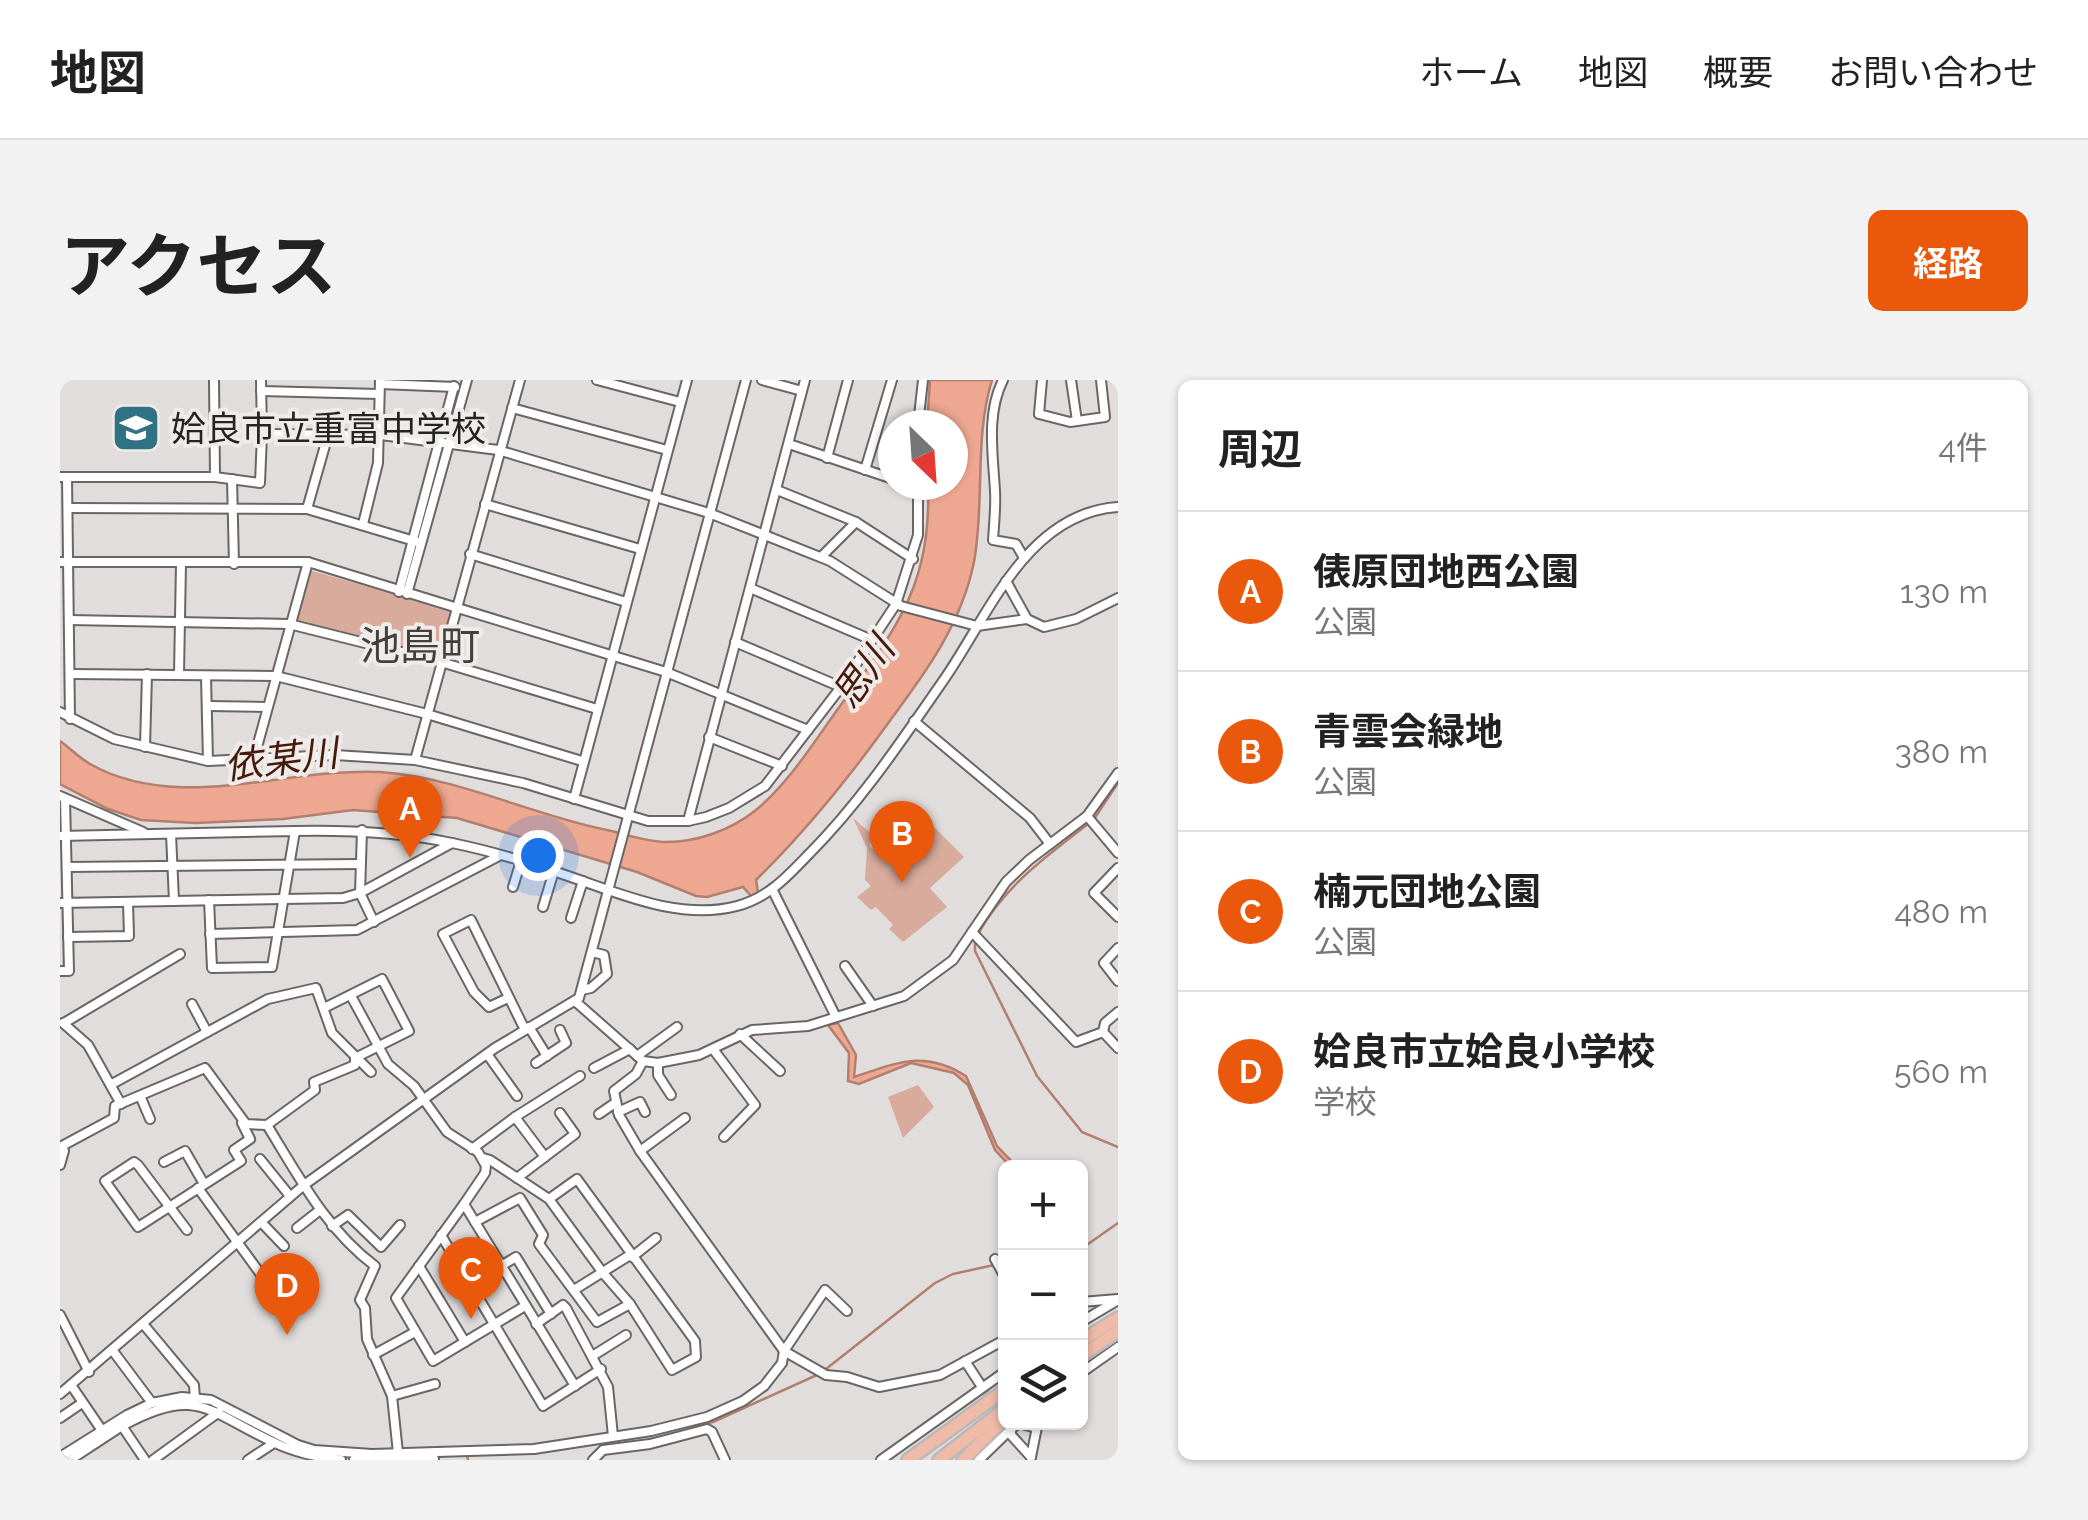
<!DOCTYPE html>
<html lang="ja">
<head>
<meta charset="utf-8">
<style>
	body { margin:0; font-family:Raleway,"Noto Sans JP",sans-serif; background:#f2f2f2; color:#222 }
	.controls { position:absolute; right:30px; bottom:30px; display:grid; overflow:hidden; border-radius:15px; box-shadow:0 2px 8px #0004 }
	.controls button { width:90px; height:90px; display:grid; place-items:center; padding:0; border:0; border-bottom:2px solid #e0e0e0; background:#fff; color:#222; font:50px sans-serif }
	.compass { position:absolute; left:818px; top:30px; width:90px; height:90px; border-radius:50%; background:#fff; box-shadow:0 2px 8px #0004; rotate:155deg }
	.you { position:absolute; left:478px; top:475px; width:35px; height:35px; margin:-25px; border:8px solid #fff; border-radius:50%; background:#1a73e8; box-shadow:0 0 0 15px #1a73e833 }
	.badge { display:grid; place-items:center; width:65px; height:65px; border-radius:50%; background:#ea580c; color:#fff; font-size:32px; font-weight:700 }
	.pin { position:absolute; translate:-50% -82px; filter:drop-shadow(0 2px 5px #0008) }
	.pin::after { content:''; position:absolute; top:52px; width:35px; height:30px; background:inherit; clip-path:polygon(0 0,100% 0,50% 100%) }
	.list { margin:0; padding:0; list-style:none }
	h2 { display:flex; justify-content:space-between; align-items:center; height:130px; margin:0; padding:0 40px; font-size:42px }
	h2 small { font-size:32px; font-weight:400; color:#767676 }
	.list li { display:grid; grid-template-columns:65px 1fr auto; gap:30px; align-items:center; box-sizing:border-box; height:160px; padding:0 40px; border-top:2px solid #e0e0e0 }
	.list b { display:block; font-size:38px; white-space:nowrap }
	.list p { margin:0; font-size:32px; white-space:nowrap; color:#767676 }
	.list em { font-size:32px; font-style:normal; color:#767676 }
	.icon { flex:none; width:55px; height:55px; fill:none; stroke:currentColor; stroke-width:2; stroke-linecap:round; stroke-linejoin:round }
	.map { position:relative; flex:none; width:1058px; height:1080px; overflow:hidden; border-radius:15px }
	header { display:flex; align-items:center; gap:60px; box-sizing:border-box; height:140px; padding:0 50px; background:#fff; border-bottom:2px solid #e0e0e0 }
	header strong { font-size:48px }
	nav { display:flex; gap:55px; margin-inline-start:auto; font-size:35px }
	.intro { display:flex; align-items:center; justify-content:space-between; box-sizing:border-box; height:240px; padding:0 60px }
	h1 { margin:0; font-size:70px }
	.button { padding:25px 45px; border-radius:15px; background:#ea580c; color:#fff; font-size:35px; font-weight:700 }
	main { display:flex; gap:60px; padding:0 60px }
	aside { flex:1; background:#fff; border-radius:15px; box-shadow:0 2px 8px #0004 }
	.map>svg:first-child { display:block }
	.green { fill:#d8ab9c }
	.water { fill:#eea790; stroke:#b27f6f; stroke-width:2.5 }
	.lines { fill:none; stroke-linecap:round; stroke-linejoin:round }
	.stream { stroke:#b27f6f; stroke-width:2.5 }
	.minor-tunnel { stroke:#bbb8b7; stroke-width:8; stroke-dasharray:8 4; stroke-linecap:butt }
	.minor-casing { stroke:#696665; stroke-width:12 }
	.highway-casing { stroke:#b9b9b9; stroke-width:16 }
	.minor { stroke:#fff; stroke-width:8 }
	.highway { stroke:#efbaa8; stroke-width:11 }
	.labels { text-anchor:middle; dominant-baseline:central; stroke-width:8; stroke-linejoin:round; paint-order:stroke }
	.poi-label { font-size:35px; fill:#252323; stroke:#eeebe9; text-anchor:start }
	.water-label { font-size:38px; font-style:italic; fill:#461a0b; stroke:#eeebe9 }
	.quarter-label { font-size:40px; fill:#423f3e; stroke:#eeebe9 }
</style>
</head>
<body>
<header>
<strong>地図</strong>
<nav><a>ホーム</a><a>地図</a><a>概要</a><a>お問い合わせ</a></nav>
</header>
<div class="intro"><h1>アクセス</h1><a class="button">経路</a></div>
<main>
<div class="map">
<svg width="1058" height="1080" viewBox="0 0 1058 1080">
	<rect width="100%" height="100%" fill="#e1dddc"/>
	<!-- green -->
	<g class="green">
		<polygon points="249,190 391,230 377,279 234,242"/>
		<polygon points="793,438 816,458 809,465 812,469 824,457 830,462 865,438 904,477 870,508 887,527 843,562 829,549 833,545 816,527 811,530 797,517 811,506 805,500 807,468"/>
		<polygon points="858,705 874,727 843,758 828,717"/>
	</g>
	<!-- water -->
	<g class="water">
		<path d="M870,0h62c-18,58 -7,122 -18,182 -13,63 -48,110 -85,160 -41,57 -83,109 -133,158l2,13 -7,3 -8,-9 -36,10 -11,-1 -59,-24 -180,-54 -104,-8 -70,9 -87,4 -55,-3 -33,-11 -48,-25v-43c10,7 18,16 30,23 89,50 195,3 290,8 78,5 151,43 227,58 19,4 39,12 59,12 32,0 65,-12 90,-32 37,-31 62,-75 90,-112 54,-74 85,-117 82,-213h25v-60h-26z"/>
		<path d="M778,643l18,32 -2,22c43,-14 70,-28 112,-1l31,70 20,21h-6l-16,-17 -27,-65 -14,-12 -43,-10 -52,21 -11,-3 1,-28 -21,-28z"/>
	</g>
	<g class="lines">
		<!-- stream -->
		<g class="stream">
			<polyline points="200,383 200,400"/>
			<polyline points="1034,439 1058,403"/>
			<path d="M918,554c27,-48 67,-77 110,-110"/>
			<polyline points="915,561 915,571 977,696 1022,752 1058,767"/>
			<polyline points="1021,869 1058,843"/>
			<polyline points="766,989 875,903 893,894 934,885"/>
			<polyline points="199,1049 218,1059"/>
			<polyline points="549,1061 653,1042 759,994"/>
			<polyline points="485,1071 507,1068"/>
			<polyline points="394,1075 407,1075 408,1080"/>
			<polyline points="419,1075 467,1073"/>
		</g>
		<!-- minor-tunnel -->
		<polyline class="minor-tunnel" points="925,1011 942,1036"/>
		<!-- minor casing -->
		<g class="minor-casing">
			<g id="minor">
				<polyline points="154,0 155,97"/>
				<polyline points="201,0 202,54"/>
				<polyline points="537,0 620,22"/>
				<polyline points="702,0 742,11"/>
				<path d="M943,0c-17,34 -10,74 -8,111 1,16 -1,33 -2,49l23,4 8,14"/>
				<polyline points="982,0 979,34 1010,42 1045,37 1041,0"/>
				<polyline points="1011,0 1017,41"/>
				<polyline points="320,4 395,7"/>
				<polyline points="201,11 319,14"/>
				<polyline points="452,28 607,70"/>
				<polyline points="858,45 863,0"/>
				<polyline points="729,64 833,99"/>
				<polyline points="767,78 788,0"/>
				<polyline points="805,90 832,0"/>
				<polyline points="0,97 155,97 200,103 202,54 321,55 438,70 649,133 770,181 841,226 917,246 967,239"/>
				<polyline points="7,97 10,339"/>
				<polyline points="172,99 174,184"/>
				<polyline points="717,110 796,142 853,179"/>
				<polyline points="425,124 580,169"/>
				<polyline points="8,128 247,129 361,163"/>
				<polyline points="247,129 268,55"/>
				<polyline points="303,144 318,83 320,0"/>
				<polyline points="410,174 566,222"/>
				<polyline points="761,177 796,142"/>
				<polyline points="0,182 248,182 606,292 748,350"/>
				<polyline points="946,201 967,239 984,247 1016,239 1058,218"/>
				<polyline points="690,208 812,260"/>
				<polyline points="339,212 394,6"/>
				<polyline points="347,214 407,0"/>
				<polyline points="9,240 229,244 381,282 537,329"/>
				<polyline points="675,262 781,307"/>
				<polyline points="10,294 216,296 367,334 522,381"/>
				<polyline points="119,294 121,183"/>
				<polyline points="146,296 148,381"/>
				<polyline points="149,326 207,327"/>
				<polyline points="0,332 54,359 148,381 275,375 355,380 463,403 588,441 628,441 646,437 669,428 705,406 781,307 836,224 858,155 858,105"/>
				<polyline points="854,341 970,438 990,464"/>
				<polyline points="649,357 722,386"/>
				<polyline points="85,367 87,294"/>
				<polyline points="194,378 248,182"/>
				<polyline points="355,380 460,0"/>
				<polyline points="0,416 83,452"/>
				<polyline points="514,419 627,0"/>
				<polyline points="1027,436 1058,473"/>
				<polyline points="628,441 745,0"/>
				<polyline points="302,450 300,513 314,542"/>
				<path d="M235,451c53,-1 105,1 157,12 39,8 79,20 116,33 53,18 112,45 169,30 31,-8 51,-30 72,-52 51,-51 93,-114 134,-173 45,-64 83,-168 175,-174"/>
				<polyline points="111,454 114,521"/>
				<polyline points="0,456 235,451 212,587 152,588 149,520"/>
				<polyline points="7,487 299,484"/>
				<polyline points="1058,488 1034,513 1058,537"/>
				<polyline points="453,507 461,481"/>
				<polyline points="712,509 776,637"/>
				<polyline points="0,523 283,518 300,513 392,463"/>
				<polyline points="483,527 494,491"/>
				<polyline points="511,538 523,501"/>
				<polyline points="912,552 1016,662 1043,652 1045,643 1058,632"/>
				<polyline points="150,554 297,550 439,476"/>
				<polyline points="8,557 69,556 68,522"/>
				<polyline points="1058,568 1044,583 1058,601"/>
				<polyline points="785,586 813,626"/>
				<polyline points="0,591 9,591 5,419"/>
				<polyline points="522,610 531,608 547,594 544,575 532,572"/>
				<polyline points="291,616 328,684 354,706 387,752 418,772 426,786 425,793 404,824 336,918 373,981 465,926"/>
				<polyline points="448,618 429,627 414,612 383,554 411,540 465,650"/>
				<polyline points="516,622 583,681 598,683 639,675 692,650 748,646 844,616 893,580 946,502 969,480 1027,436 1058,393"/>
				<polyline points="132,624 147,652"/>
				<polyline points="3,643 28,665 61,724"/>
				<polyline points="4,643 120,574"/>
				<polyline points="469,647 487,676"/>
				<polyline points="1043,652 1058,668"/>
				<polyline points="680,654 720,691"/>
				<polyline points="653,669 695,725 664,757"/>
				<polyline points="427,674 457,716"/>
				<polyline points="577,676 617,647"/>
				<polyline points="583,681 576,694 554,711 559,735 580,771 724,971 766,995 787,997 819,1007 880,995 946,959"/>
				<polyline points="476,683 506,663 500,650"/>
				<polyline points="598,683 598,695 611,715"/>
				<polyline points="534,688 570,669"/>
				<polyline points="52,704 208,619 256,608 272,653 311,692"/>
				<polyline points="81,718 90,739"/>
				<polyline points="558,732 580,722 585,732"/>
				<polyline points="539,734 555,723"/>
				<path d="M207,745c32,52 59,104 108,141l-15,34 5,8 2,31 25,57 6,57"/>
				<polyline points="412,769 455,737"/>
				<polyline points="580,771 625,738"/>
				<polyline points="485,777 455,737 520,696"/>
				<polyline points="423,778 430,780 489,819 543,893 570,924 612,990 636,977 635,961 517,799 489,819"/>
				<polyline points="200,779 230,816"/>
				<polyline points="104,782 125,771 144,804"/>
				<polyline points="0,785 4,771 2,766 54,738 55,726 145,688 186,744 207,745 255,710 254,702 295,685 295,678 349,651 322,599 264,628"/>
				<polyline points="457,798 515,754 500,733"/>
				<polyline points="138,808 202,896"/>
				<polyline points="404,824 515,1006"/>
				<polyline points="201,842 224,866"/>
				<polyline points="415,842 460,818 483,855 479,864 537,942 570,924"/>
				<polyline points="272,846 288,835 321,867 340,845"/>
				<polyline points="237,848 260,830"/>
				<polyline points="127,850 78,785 74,782 45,801 78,847 181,781 174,770 190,759 182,743"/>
				<polyline points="381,855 483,1026 541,989"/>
				<polyline points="572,877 596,858"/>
				<polyline points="935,879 946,899"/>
				<polyline points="359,886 405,962"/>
				<polyline points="441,886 456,877 491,934"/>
				<polyline points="514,910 570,875"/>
				<polyline points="1021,922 1058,919"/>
				<polyline points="0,935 29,992"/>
				<polyline points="1021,942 1058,920"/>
				<polyline points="476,944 503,925 506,928 548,1007 553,1056"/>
				<polyline points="84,945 134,1005 135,1019"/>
				<polyline points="53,971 92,1023"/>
				<polyline points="313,975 355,952"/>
				<polyline points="534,975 566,955"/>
				<polyline points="905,981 922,1007"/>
				<polyline points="1021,993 1058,967"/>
				<polyline points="11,1005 41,1049"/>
				<polyline points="0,1014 244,805 435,668 519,618 686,0"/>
				<polyline points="332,1016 375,1004"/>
				<polyline points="0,1038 22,1023"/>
				<polyline points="948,1044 951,1049 959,1043 976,1048"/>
				<path d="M62,1046c74,-41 85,-15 151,16 22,11 45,15 68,18"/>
				<polyline points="0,1077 67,1035 92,1023 122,1017 151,1020 238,1065 254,1070 312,1074 474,1069 591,1051 647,1037 683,1021 704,1006 722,983 724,971 765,910 787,931"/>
				<polyline points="971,1077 978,1042"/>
				<polyline points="10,1080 62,1046 85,1080"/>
				<polyline points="93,1080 159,1032"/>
				<polyline points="188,1080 214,1063"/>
				<polyline points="294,1080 374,1079"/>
				<polyline points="533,1080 543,1070 590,1064 647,1049 652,1052 665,1080"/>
				<polyline points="821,1080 946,991"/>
				<polyline points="919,1080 951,1049 951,1055 971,1077"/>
			</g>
		</g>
		<!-- highway casing -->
		<g class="highway-casing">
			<g id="highway">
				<polyline points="1021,961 1058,938"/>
				<polyline points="1021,976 1058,951"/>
				<polyline points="848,1080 946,1009"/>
				<polyline points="879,1080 946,1028"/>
				<polyline points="903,1080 946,1037"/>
			</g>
		</g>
		<!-- minor -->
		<use href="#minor" class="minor"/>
		<!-- highway -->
		<use href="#highway" class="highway"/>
	</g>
	<!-- icons -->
	<defs>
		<g id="school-square" transform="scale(2.5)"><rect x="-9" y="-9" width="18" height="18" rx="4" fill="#307284" stroke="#eeebe9"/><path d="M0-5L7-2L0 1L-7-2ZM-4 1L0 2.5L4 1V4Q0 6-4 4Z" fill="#fff"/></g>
	</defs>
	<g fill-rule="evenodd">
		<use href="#school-square" x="76" y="48"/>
	</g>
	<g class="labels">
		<!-- poi labels -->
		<g class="poi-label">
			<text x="111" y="48">姶良市立重富中学校</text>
		</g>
		<!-- water labels -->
		<g class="water-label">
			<text transform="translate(803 292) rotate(-55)">思川</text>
			<text transform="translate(221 379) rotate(-7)">依某川</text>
		</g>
		<!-- quarter labels -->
		<g class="quarter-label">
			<text x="360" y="265">池島町</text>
		</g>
	</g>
</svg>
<div class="controls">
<button>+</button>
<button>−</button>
<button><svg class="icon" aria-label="layers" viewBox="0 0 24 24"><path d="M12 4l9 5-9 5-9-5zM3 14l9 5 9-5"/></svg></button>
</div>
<svg class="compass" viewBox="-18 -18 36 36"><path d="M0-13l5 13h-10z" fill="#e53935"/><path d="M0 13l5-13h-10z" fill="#767676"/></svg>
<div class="you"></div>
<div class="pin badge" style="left:350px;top:478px">A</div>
<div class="pin badge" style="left:842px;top:503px">B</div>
<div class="pin badge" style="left:411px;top:939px">C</div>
<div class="pin badge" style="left:227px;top:955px">D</div>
</div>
<aside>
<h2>周辺<small>4件</small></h2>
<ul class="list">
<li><span class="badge">A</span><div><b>俵原団地西公園</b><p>公園</p></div><em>130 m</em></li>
<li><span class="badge">B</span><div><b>青雲会緑地</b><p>公園</p></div><em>380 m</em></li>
<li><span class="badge">C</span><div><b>楠元団地公園</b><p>公園</p></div><em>480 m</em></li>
<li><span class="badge">D</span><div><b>姶良市立姶良小学校</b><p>学校</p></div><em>560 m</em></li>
</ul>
</aside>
</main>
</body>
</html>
